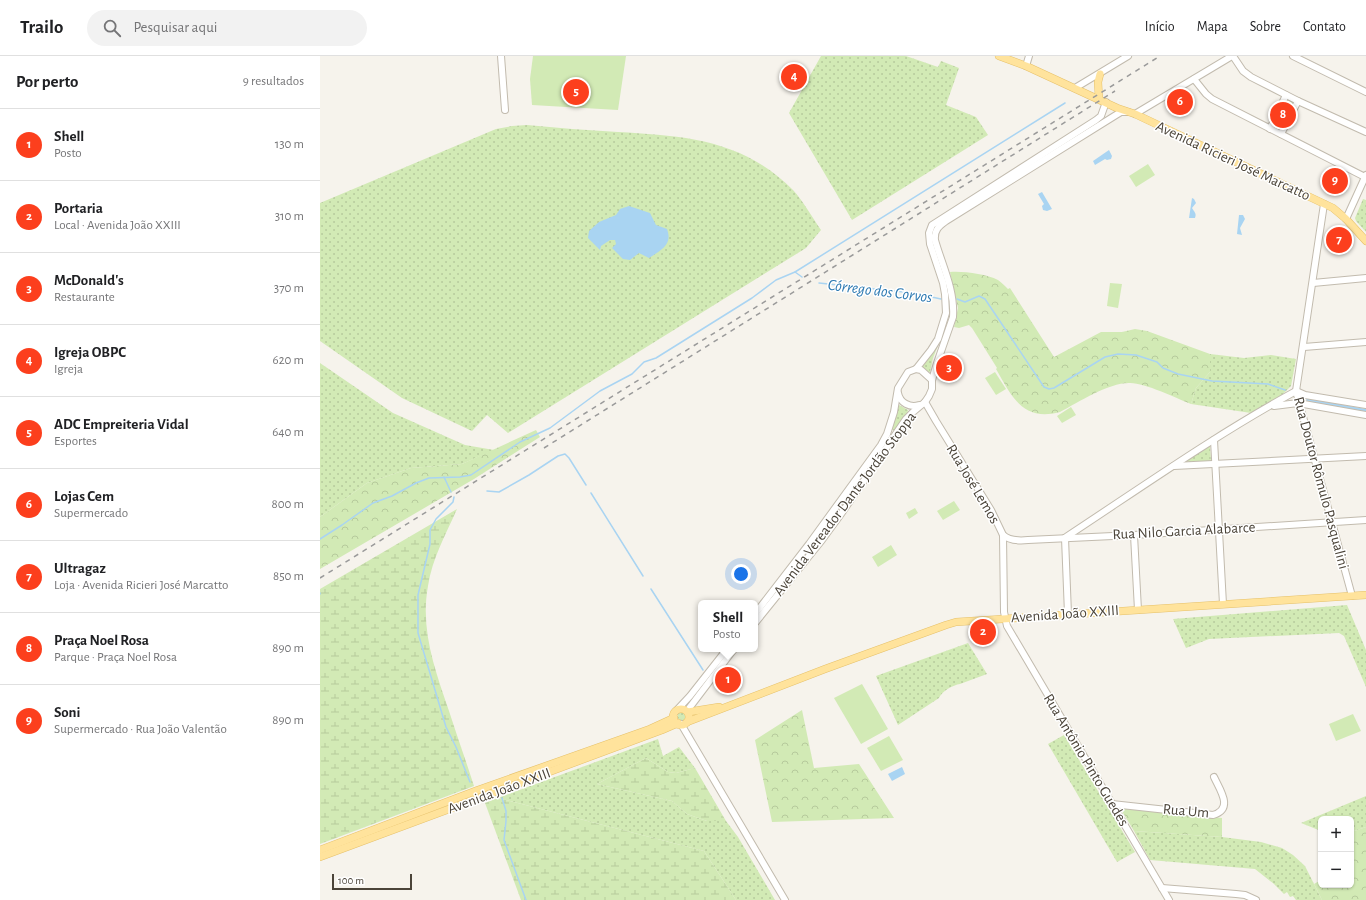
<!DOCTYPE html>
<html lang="pt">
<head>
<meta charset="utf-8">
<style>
	body { margin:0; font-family:"Alegreya Sans",sans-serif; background:#f2f2f2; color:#202124 }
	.controls { position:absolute; right:12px; bottom:12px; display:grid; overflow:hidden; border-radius:6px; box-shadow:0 1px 3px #0004 }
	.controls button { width:36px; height:36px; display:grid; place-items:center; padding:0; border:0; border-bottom:1px solid #e0e0e0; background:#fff; color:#202124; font:20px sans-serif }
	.scale { position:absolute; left:12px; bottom:10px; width:80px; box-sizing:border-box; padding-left:4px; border:2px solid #4b4439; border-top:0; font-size:11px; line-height:14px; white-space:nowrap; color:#4b4439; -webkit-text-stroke:3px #fff; paint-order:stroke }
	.you { position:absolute; left:421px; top:518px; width:14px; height:14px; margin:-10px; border:3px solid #fff; border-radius:50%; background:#1a73e8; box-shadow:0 0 0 6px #1a73e833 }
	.badge { display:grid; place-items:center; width:26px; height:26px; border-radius:50%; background:#fc3f1d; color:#fff; font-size:13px; font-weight:700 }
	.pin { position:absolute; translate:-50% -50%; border:2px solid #fff; box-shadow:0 1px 4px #0006 }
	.popup { position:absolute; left:378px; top:544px; width:60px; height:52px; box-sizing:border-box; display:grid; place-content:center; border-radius:6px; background:#fff; filter:drop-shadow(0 1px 3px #0005); font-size:13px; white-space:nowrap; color:#757577 }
	.popup b { font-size:15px; color:#202124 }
	.popup::after { content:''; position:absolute; left:50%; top:100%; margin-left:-8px; border:8px solid transparent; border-top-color:#fff }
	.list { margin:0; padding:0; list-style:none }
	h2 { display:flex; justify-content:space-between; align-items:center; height:52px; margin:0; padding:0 16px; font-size:17px }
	h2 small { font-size:13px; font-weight:400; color:#757577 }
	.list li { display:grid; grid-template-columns:26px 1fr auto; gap:12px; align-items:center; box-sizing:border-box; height:72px; padding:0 16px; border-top:1px solid #e0e0e0 }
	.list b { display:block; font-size:15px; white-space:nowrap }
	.list p { margin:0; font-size:13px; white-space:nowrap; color:#757577 }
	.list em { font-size:13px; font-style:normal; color:#757577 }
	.icon { flex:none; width:22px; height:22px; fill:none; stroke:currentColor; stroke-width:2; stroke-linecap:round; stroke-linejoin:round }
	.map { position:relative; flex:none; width:1046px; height:844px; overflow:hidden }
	header { display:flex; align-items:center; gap:24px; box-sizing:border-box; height:56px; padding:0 20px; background:#fff; border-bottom:1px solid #e0e0e0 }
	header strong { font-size:19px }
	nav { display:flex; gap:22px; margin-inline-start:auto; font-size:14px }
	.search { width:280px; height:36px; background:#f2f2f2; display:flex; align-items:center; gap:10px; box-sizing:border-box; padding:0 14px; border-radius:22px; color:#757577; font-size:15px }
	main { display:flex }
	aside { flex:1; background:#fff }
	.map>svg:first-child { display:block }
	.green { fill:url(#green-dots) }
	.forest { fill:url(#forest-crowns) }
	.wetland { fill:url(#wetland-marsh) }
	.pitch { fill:#d2eab5 }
	.water { fill:#a9d4f2 }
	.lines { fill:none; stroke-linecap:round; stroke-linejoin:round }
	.stream { stroke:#a9d4f2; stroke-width:1.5 }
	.minor-casing { stroke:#c2bbae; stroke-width:8 }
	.major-casing { stroke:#e6c16a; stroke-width:8 }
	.minor { stroke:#fff; stroke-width:6 }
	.major { stroke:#ffe39c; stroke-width:7 }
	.rail { stroke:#9a9a9a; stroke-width:1.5; stroke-dasharray:5 5; stroke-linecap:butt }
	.labels { text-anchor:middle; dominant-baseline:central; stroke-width:3; stroke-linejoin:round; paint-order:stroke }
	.street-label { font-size:15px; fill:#4b4439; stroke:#fff }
	.water-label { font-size:16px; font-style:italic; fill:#2e7ab2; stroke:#fff }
</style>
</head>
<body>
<header>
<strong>Trailo</strong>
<div class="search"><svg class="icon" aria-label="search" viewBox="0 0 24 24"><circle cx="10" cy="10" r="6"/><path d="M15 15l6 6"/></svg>Pesquisar aqui</div>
<nav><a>Início</a><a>Mapa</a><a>Sobre</a><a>Contato</a></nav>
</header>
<main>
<aside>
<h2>Por perto<small>9 resultados</small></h2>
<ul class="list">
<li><span class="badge">1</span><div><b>Shell</b><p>Posto</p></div><em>130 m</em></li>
<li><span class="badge">2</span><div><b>Portaria</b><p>Local · Avenida João XXIII</p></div><em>310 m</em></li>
<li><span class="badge">3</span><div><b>McDonald's</b><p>Restaurante</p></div><em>370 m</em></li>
<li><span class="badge">4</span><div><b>Igreja OBPC</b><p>Igreja</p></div><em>620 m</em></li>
<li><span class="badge">5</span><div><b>ADC Empreiteria Vidal</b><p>Esportes</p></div><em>640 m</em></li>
<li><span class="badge">6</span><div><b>Lojas Cem</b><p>Supermercado</p></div><em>800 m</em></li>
<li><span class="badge">7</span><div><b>Ultragaz</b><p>Loja · Avenida Ricieri José Marcatto</p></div><em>850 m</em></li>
<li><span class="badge">8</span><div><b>Praça Noel Rosa</b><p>Parque · Praça Noel Rosa</p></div><em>890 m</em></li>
<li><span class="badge">9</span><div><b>Soni</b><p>Supermercado · Rua João Valentão</p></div><em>890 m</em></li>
</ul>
</aside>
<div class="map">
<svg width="1046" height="844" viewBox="0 0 1046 844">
	<defs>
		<pattern id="green-dots" width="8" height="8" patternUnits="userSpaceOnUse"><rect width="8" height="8" fill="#d2eab5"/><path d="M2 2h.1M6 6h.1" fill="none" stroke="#b6ca9c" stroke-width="1.8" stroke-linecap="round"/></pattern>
		<pattern id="forest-crowns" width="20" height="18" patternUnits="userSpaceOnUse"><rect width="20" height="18" fill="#d2eab5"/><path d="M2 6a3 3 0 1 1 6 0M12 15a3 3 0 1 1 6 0" fill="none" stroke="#b6ca9c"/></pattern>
		<pattern id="wetland-marsh" width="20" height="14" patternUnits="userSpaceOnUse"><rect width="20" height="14" fill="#d2eab5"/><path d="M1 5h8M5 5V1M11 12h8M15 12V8" fill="none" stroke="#b6ca9c"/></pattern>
	</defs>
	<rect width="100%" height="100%" fill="#f6f3ec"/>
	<!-- green -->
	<g class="green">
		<polygon points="501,0 586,0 618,11 621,5 639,12 626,49 656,61 668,79 532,164 469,57"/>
		<polygon points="967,43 974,47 960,75 953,71"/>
		<path d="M207,69c30,3 60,5 91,7 67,4 124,7 175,58 10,11 19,27 28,40l-15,18 -298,185 -21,-18 -15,16 -70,-33 -82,-57v-138l176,-74 16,-3z"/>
		<polygon points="1043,143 1046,144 1046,176 1036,165 1035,162"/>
		<polygon points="619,287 613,302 610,316 608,317 599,311 611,299"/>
		<polygon points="890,298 924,302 951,299 976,303 971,330 963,338 931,357 871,348 876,332 890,316"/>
		<polygon points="0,307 73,357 145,389 174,394 142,408 91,412 47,427 0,461"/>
		<polygon points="577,349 579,349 588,354 588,355 575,375 571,373"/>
		<polygon points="890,390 891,405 863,406"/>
		<polygon points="1027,549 1046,594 1046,631 1024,580 1019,577 889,583 866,592 853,563"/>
		<path d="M648,587l19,31 -27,10c-7,1 -18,7 -21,14l-41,27 -22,-49z"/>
		<circle cx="362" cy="660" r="4.5"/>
		<polygon points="744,679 815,796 797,806 728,688"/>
		<polygon points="338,683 343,700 359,691 375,712 356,717 348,716 326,702 277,728 352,745 367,758 387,765 406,765 418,781 455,844 416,844 384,795 178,742"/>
		<polygon points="1046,740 1046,771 1031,776 1031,763 1001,763 1001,775 981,767"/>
		<polygon points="814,775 902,781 941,786 962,792 973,799 985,810 1002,844 976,844 973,840 970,841 967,836 964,838 954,828 935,813 830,804"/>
	</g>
	<!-- forest -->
	<g class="forest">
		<path d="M630,216c14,-1 36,2 48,8 4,3 7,6 10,9l2,-1 44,69 47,-25h21l13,-3 12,2 63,23v18l-14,16 -5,16c-15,-6 -48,-22 -62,-21 -21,0 -50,19 -69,29 -37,10 -48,-15 -64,-43l1,-1 -25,-40 -3,-3 -10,3 -5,-1 4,-19z"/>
		<polygon points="216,374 220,381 154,423 0,513 0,461 47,427 91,412 142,408"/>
		<polygon points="482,654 494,712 539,708 574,762 452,766 435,684"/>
		<polygon points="800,752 902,762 902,781 814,775"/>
		<polygon points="1046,771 1046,844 1002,844 994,828 1001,824 1001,829 1031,829 1031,813 1033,812 1031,807 1031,776"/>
	</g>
	<!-- wetland -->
	<g class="wetland">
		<path d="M137,453c-11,25 -25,50 -29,77 -8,44 7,84 21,125 8,25 17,50 25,75l-154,58v-255z"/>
		<polygon points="326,702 348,716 356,717 375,712 406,765 387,765 367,758 352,745 277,728"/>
		<polygon points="178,742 384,795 416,844 201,844 165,747"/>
	</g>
	<!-- pitch -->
	<g class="pitch">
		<polygon points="213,0 306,0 298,54 212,49 210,23"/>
		<polygon points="828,108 835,119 816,131 809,120"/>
		<polygon points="790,227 802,228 798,252 787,250"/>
		<polygon points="675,316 686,333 676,339 665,322"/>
		<polygon points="751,351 756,359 742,367 737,360"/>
		<polygon points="634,445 640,454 623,464 617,455"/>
		<polygon points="595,452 598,457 589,463 586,457"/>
		<polygon points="571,489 577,499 558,511 552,501"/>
		<polygon points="542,628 568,673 541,688 514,642"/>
		<polygon points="1033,658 1041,675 1016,685 1009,668"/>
		<polygon points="569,680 583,704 561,715 547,692"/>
	</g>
	<!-- water -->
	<g class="water">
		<polygon points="789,94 792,100 791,103 787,104 785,103 775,109 773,105"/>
		<polygon points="722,136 732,153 727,155 723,154 722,150 724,148 718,138"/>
		<path d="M872,142l2,1 2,4 -4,5c2,4 5,5 3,10h-6z"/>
		<path d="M309,150l21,7 6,12 11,4c6,16 -6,21 -18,29l-10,-5 -9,7 -7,-1 -11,-11 4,-4 -1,-4h-5l-9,6 -1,4 -12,-12 1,-7 10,-9 17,-7 4,-6z"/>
		<polygon points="919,159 923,159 925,163 920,172 922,179 917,178"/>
		<polygon points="986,342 1046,353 1046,356 987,346"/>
		<polygon points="582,711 585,718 572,725 568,718"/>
	</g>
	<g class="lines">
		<!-- stream -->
		<g class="stream">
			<polyline points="475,216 482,221"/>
			<polyline points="499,227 593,237 621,243"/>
			<polyline points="637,243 645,246 659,240 665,243 724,331 729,333 734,332 785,301 798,298 816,299 837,306 843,312 858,318 892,325 948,328 965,334"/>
			<polyline points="124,421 131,436"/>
			<polyline points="167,435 179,436 209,419 238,400 245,398 249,402 266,429"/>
			<polyline points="271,437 323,520"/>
			<polyline points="134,441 133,446 116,463 110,474 110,488 98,539 98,577 126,671 136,691 150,726"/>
			<polyline points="0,483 22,469 53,447 72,440 96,427 109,422 140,421 151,419 200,386 230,372 280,335 312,318 324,306 336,302 432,242 456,224 475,216 745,47"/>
			<polyline points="331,533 383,614"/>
			<polyline points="0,538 0,537"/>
			<polyline points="182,742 186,755 186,765 184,784 206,844"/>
		</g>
		<!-- minor casing -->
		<g class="minor-casing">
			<g id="minor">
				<polyline points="181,0 185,54"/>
				<polyline points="913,0 923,15 931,21 978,45 1046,76"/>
				<polyline points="973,0 1046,36"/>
				<polyline points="706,10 709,0"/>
				<polyline points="874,23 886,38 892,43 1045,121"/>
				<polyline points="755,32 808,0"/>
				<polyline points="815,58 912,0"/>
				<polyline points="950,73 966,39"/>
				<polyline points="961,78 978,45"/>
				<polyline points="1004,148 976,335 1032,540"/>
				<polyline points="1026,163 1046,119"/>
				<polyline points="993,227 1046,222"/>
				<polyline points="984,291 1046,286"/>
				<polyline points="596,313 601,314 612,324"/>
				<path d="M578,337c2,10 12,15 21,12"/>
				<polyline points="605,346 616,365 671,454 683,479 684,556 687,570 849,844"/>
				<polyline points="954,350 978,347 1046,359"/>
				<polyline points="894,384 903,548"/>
				<polyline points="854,410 1046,400"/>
				<path d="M683,479c7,6 16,6 25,5l106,-5 232,-15"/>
				<polyline points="814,479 818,554"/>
				<path d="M746,481c76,-50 151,-103 230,-146l9,4 61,10"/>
				<polyline points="745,482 748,558"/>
				<polyline points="435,558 489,488 561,389 567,378 574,356 578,332 588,316 596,313 611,294 618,283 626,257 625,238 623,227 610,188 609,177 612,169 776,64 781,60 786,46"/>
				<path d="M435,567l67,-83 19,-26 65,-95 7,-7 12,-10 4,-6 3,-7v-9l5,-17 16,-46c2,-27 -11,-52 -18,-77 -1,-10 4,-14 11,-19l170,-106 5,-3h7"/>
				<polyline points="356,655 370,640 407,593"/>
				<polyline points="367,655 414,593"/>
				<polyline points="361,668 465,844"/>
				<path d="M792,748l101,11c21,-6 7,-25 1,-38"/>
				<polyline points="842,832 916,838 925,839 936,844"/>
			</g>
		</g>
		<!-- major casing -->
		<g class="major-casing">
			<g id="major">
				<polyline points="679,0 706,10 797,52 815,58 1013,152 1026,163 1046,185"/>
				<polyline points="779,43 778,26 780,18"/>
				<circle cx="361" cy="661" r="8"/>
				<polyline points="368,656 399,651"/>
				<polyline points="367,666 505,613 626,569 636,566 1046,539"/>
				<polyline points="0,794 158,734 330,673 354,662"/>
				<polyline points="0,801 342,674 358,667"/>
			</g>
		</g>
		<!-- minor -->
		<use href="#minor" class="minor"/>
		<!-- major -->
		<use href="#major" class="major"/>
		<!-- rail -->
		<g class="rail">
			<polyline points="224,392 795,35"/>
			<polyline points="0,522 840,0"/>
		</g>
	</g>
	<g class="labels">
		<!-- street labels -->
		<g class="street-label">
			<text transform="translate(913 105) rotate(25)">Avenida Ricieri José Marcatto</text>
			<text transform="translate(1001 427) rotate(75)">Rua Doutor Rômulo Pasqualini</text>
			<text transform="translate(653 428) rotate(59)">Rua José Lemos</text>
			<text transform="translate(525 448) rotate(-53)">Avenida Vereador Dante Jordão Stoppa</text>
			<text transform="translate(864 475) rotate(-3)">Rua Nilo Garcia Alabarce</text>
			<text transform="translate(745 558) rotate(-4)">Avenida João XXIII</text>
			<text transform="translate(766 704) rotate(59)">Rua Antônio Pinto Guedes</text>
			<text transform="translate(179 735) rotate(-20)">Avenida João XXIII</text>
			<text transform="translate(866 755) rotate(5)">Rua Um</text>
		</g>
		<!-- water labels -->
		<g class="water-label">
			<text transform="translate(560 235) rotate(7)">Córrego dos Corvos</text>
		</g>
	</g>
</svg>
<div class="controls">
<button>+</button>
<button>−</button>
</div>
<div class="scale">100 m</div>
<div class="you"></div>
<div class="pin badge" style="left:408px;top:624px">1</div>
<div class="popup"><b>Shell</b>Posto</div>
<div class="pin badge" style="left:663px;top:576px">2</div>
<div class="pin badge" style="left:629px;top:312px">3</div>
<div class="pin badge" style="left:474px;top:21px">4</div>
<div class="pin badge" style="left:256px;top:36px">5</div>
<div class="pin badge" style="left:860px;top:46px">6</div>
<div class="pin badge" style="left:1019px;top:184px">7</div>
<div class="pin badge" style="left:963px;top:59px">8</div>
<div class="pin badge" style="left:1015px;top:125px">9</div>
</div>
</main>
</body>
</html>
